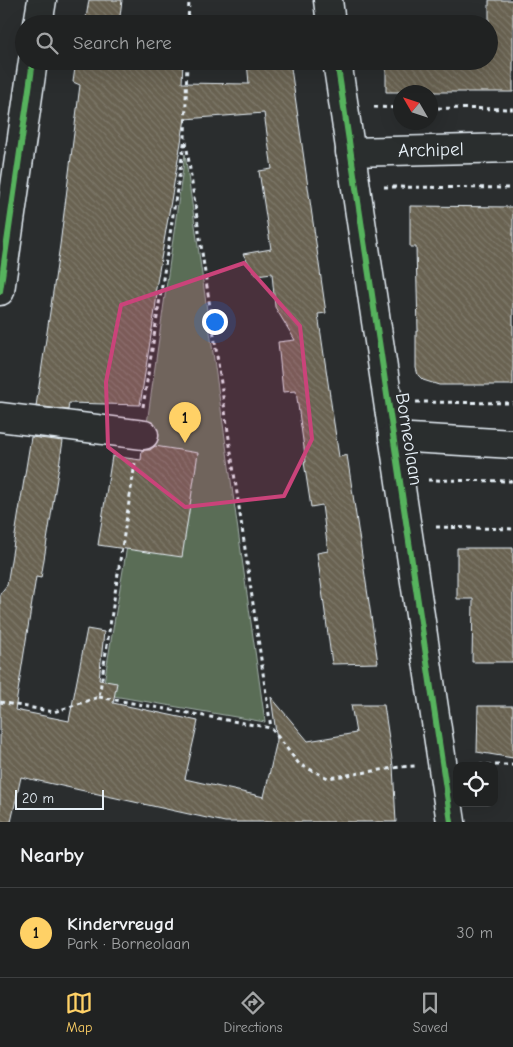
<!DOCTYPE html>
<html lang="en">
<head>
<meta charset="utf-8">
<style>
	body { margin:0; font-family:"Comic Neue",sans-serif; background:#2d2f2f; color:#f1f3f6 }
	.controls { position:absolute; right:15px; bottom:15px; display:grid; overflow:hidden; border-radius:10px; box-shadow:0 5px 20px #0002 }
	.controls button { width:45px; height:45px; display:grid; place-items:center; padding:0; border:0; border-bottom:1px solid #3d3f40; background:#202222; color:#f1f3f6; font:25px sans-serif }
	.compass { position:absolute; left:393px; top:85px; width:45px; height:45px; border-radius:50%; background:#202222; box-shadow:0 5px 20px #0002; rotate:309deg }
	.scale { position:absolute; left:15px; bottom:12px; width:89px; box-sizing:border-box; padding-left:5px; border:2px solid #e8f1f8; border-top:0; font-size:14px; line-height:18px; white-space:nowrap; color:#e8f1f8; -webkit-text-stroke:4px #2a2d2e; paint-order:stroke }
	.you { position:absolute; left:214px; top:321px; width:18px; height:18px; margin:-12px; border:4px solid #fff; border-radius:50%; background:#1a73e8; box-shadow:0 0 0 8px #1a73e833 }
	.badge { display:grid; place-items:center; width:32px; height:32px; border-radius:50%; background:#ffd166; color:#111; font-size:16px; font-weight:700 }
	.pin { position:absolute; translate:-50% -41px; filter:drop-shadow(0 1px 2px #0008) }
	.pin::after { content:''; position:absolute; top:26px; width:18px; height:15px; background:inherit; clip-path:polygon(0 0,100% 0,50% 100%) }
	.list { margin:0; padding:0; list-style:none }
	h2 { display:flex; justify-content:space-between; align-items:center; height:65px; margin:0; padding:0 20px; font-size:21px }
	h2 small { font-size:16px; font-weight:400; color:#a2a4a5 }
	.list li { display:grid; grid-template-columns:32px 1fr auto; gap:15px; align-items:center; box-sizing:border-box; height:90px; padding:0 20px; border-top:1px solid #3d3f40 }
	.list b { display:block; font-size:19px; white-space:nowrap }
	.list p { margin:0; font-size:16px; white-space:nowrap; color:#a2a4a5 }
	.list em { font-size:16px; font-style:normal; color:#a2a4a5 }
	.icon { flex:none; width:28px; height:28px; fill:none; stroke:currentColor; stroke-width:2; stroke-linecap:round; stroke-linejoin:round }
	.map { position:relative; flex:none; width:513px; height:822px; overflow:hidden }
	.search { position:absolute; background:#202222; box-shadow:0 5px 20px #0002; left:15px; right:15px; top:15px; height:55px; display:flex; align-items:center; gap:12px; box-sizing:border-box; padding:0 18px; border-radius:28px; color:#a2a4a5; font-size:19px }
	.sheet { height:155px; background:#202222 }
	nav { display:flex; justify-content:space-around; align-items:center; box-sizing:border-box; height:70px; border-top:1px solid #3d3f40; background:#202222; font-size:14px; color:#a2a4a5 }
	nav a { display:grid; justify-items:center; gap:2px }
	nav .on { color:#ffd166 }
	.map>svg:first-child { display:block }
	.green { fill:#5a6d57; stroke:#a1afa8 }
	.building { fill:url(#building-back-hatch); stroke:#e8f1f8 }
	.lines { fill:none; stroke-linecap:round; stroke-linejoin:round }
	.minor-casing { stroke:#e8f1f8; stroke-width:31 }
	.path { stroke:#e8f1f8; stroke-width:3; stroke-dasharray:4 4; stroke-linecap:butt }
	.minor { stroke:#2a2d2e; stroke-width:28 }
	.cycleway-casing { stroke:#2a2d2e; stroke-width:9 }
	.cycleway { stroke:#56b35d; stroke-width:6 }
	.marked { fill:#ca437a; fill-opacity:0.2; stroke:#ca437a; stroke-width:4; stroke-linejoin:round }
	.labels { text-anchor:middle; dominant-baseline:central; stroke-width:4.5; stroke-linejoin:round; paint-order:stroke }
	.street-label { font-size:19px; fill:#e8f1f8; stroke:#2a2d2e }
</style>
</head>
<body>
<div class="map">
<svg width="513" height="822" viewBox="0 0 513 822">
	<defs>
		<pattern id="building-back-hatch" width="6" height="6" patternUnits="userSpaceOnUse" patternTransform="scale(1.25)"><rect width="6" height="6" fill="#696251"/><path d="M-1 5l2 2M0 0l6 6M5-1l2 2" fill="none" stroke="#7e796b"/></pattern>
	</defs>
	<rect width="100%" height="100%" fill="#2a2d2e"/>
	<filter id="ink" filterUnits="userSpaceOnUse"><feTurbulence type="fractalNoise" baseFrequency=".02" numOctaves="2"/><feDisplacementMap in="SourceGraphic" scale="10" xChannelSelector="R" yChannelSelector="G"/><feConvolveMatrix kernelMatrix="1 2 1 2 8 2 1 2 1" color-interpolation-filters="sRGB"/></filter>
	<g filter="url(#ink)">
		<!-- green -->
		<polygon class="green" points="185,154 265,722 102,694 143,452"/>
		<!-- building -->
		<g class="building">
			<polygon points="89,0 122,0 119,24 85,24"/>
			<polygon points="489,0 513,0 513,92 386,92 386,61 489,61"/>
			<polygon points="76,61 183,61 182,83 249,84 247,61 290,61 326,313 318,314 332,410 339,457 347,455 378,663 332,664 317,553 328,551 322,505 311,507 304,462 306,462 296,391 283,392 278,342 295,340 275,307 272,273 256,275 243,254 271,249 259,171 272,169 264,113 185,119 155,294 157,294 155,310 140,405 69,403 68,410 36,406 60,245 80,85 73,82"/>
			<polygon points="410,206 513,207 513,385 439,385 423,380 418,375 416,368 416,331 418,331 416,247 410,247"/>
			<polygon points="31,437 63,441 41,578 36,577 15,710 69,721 87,629 104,632 99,680 117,683 113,703 198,721 185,779 264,797 277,740 271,697 308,741 356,733 351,705 384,705 393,766 396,822 225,822 21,777 11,822 0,822 0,594 7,585"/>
			<polygon points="155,446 198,453 182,557 98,545 112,456 141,460 142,450 150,450"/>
			<polygon points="457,548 513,548 513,662 472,662 473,599 457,599"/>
			<polygon points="478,706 513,706 513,758 477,752"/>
		</g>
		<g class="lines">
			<!-- minor casing -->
			<g class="minor-casing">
				<g id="minor">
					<polyline points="328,0 331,24"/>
					<polyline points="38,24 42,0"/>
					<polyline points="337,61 451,822"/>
					<path id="s1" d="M350,152l163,-4"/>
					<polyline points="0,291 33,61"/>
					<polyline points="0,417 144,435"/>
					<polyline points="393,437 513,444"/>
				</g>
			</g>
			<!-- path -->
			<g class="path">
				<polyline points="188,24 189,0"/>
				<polyline points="374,107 400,108"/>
				<polyline points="430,108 513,109"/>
				<polyline points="186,142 271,728"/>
				<polyline points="384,187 513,188"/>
				<polyline points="416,402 513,403"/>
				<polyline points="143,407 185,138 187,61"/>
				<polyline points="428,480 513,481"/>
				<polyline points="436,527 513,529"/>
				<polyline points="99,697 271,728 299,764 328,778 400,767 415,766"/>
				<polyline points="0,702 54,712 99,697 135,463"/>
				<polyline points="471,765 513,765"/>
			</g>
			<!-- minor -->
			<use href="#minor" class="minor"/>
			<!-- cycleway casing -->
			<g class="cycleway-casing">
				<g id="cycleway">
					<polyline points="337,61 451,822"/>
					<polyline points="0,291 33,61"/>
				</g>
			</g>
			<!-- cycleway -->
			<use href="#cycleway" class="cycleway"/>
		</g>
	</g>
	<!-- marked area -->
	<path class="marked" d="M244,263l56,63 12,113 -28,57 -99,11 -77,-60 -2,-65 15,-77z"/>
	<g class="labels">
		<!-- street labels -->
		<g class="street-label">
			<text stroke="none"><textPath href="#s1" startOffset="81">Archipel</textPath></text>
			<text transform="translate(409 439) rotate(81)">Borneolaan</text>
		</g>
	</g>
</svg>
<div class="controls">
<button><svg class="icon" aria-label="locate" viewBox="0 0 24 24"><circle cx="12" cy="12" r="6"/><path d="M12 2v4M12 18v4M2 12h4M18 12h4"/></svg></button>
</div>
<svg class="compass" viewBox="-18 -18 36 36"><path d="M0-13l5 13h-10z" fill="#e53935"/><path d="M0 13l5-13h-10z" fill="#a2a4a5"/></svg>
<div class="scale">20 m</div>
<div class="you"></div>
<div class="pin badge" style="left:185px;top:443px">1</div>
<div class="search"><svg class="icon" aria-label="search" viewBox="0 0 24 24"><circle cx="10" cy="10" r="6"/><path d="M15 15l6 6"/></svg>Search here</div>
</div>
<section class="sheet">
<h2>Nearby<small></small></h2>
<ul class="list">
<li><span class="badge">1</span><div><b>Kindervreugd</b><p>Park · Borneolaan</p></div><em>30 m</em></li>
</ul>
</section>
<nav>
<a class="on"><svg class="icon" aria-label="map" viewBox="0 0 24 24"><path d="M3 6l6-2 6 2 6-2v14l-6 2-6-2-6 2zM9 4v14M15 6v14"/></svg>Map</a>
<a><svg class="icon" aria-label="directions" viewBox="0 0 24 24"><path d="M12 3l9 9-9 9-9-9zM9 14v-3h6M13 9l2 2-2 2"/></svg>Directions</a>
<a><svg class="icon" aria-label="saved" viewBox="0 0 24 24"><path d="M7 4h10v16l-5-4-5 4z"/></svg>Saved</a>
</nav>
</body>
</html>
